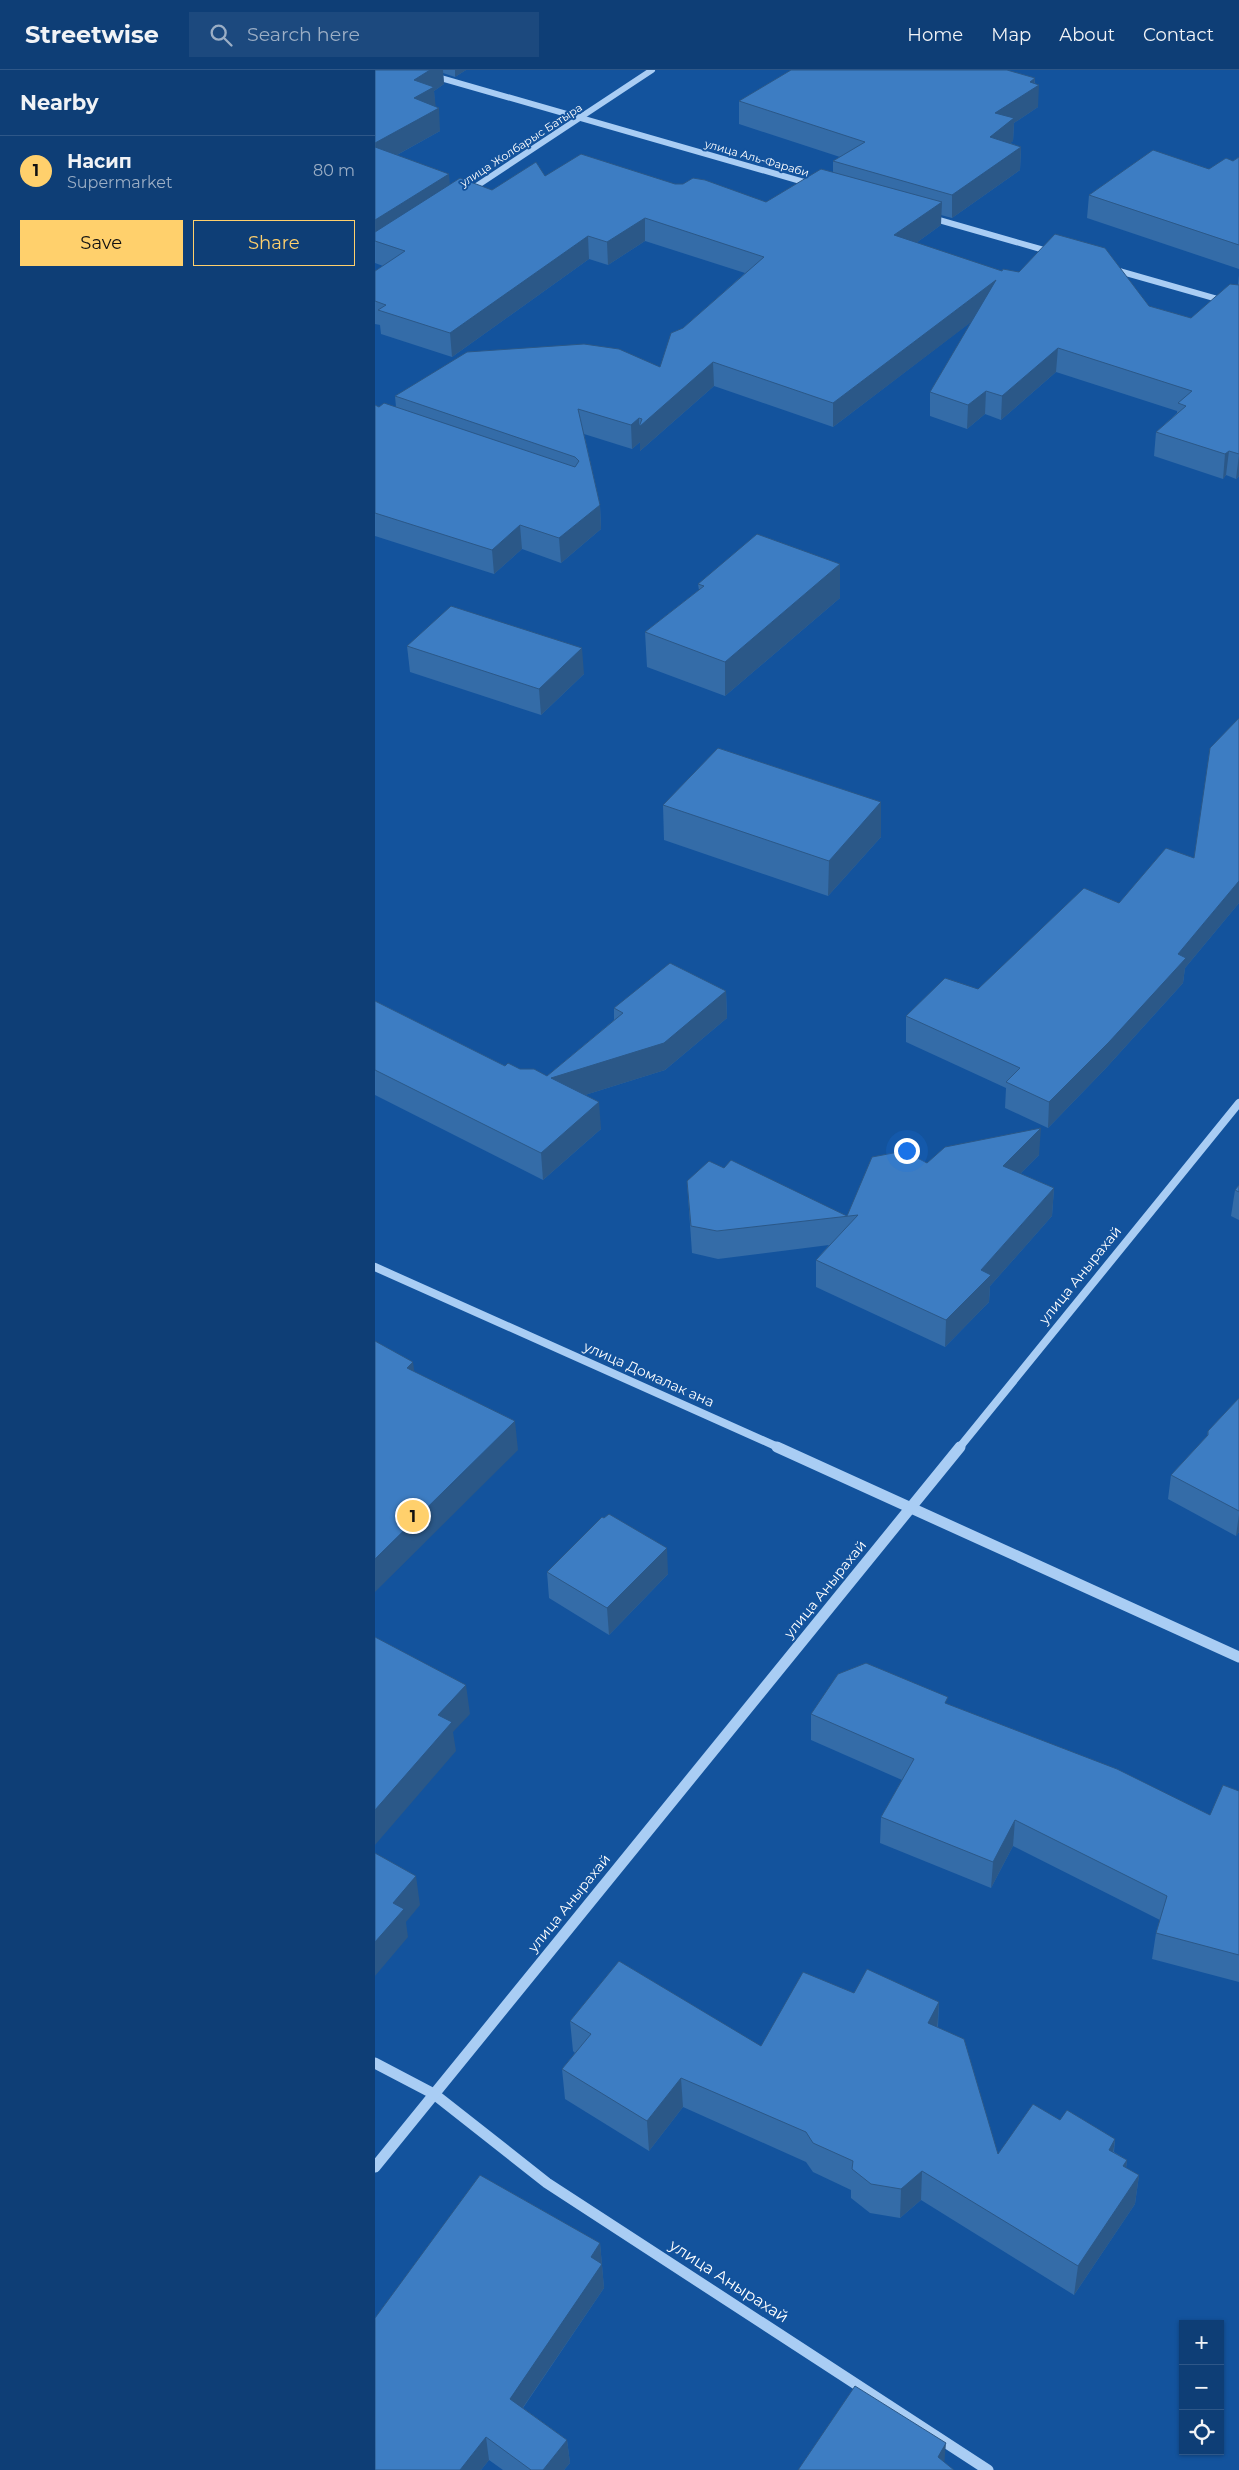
<!DOCTYPE html>
<html lang="en">
<head>
<meta charset="utf-8">
<style>
	body { margin:0; font-family:Montserrat,sans-serif; background:#1c497e; color:#f1f3f6 }
	.controls { position:absolute; right:15px; bottom:15px; display:grid; overflow:hidden; border-radius:0px; box-shadow:0 1px 4px #0004 }
	.controls button { width:45px; height:45px; display:grid; place-items:center; padding:0; border:0; border-bottom:1px solid #2e5788; background:#0e3e76; color:#f1f3f6; font:25px sans-serif }
	.you { position:absolute; left:531px; top:1080px; width:18px; height:18px; margin:-12px; border:4px solid #fff; border-radius:50%; background:#1a73e8; box-shadow:0 0 0 8px #1a73e833 }
	.badge { display:grid; place-items:center; width:32px; height:32px; border-radius:50%; background:#ffd06c; color:#111; font-size:16px; font-weight:700 }
	.pin { position:absolute; translate:-50% -50%; border:2px solid #fff; box-shadow:0 1px 5px #0006 }
	.list { margin:0; padding:0; list-style:none }
	h2 { display:flex; justify-content:space-between; align-items:center; height:65px; margin:0; padding:0 20px; font-size:21px }
	h2 small { font-size:16px; font-weight:400; color:#9baec5 }
	.list li { display:grid; grid-template-columns:32px 1fr auto; gap:15px; align-items:center; box-sizing:border-box; height:70px; padding:0 20px; border-top:1px solid #2e5788 }
	.list b { display:block; font-size:19px; white-space:nowrap }
	.list p { margin:0; font-size:16px; white-space:nowrap; color:#9baec5 }
	.list em { font-size:16px; font-style:normal; color:#9baec5 }
	.actions { display:flex; gap:10px; padding:15px 20px }
	.actions a { flex:1; padding:11px 0; border:1px solid #ffd06c; border-radius:0px; text-align:center; font-size:18px; color:#ffd06c }
	.actions .main { background:#ffd06c; color:#111 }
	.icon { flex:none; width:28px; height:28px; fill:none; stroke:currentColor; stroke-width:2; stroke-linecap:round; stroke-linejoin:round }
	.map { position:relative; flex:none; width:864px; height:2400px; overflow:hidden }
	header { display:flex; align-items:center; gap:30px; box-sizing:border-box; height:70px; padding:0 25px; background:#0e3e76; border-bottom:1px solid #2e5788 }
	header strong { font-size:24px }
	nav { display:flex; gap:28px; margin-inline-start:auto; font-size:18px }
	.search { width:350px; height:45px; background:#1c497e; display:flex; align-items:center; gap:12px; box-sizing:border-box; padding:0 18px; border-radius:0px; color:#9baec5; font-size:19px }
	main { display:flex }
	aside { flex:1; background:#0e3e76 }
	.map>svg:first-child { display:block }
	.lines { fill:none; stroke-linecap:round; stroke-linejoin:round }
	.minor-far2 { stroke:#a9cdf4; stroke-width:6 }
	.minor-far1 { stroke:#a9cdf4; stroke-width:8 }
	.minor { stroke:#a9cdf4; stroke-width:11 }
	.wall { fill:#346ca8 }
	.shaded-wall { fill:#2b5888 }
	.building { fill:#3d7dc3; stroke:#2b5888 }
	.labels { text-anchor:middle; dominant-baseline:central; stroke-width:4; stroke-linejoin:round; paint-order:stroke }
	.far-street-label { font-size:11px; fill:#fff; stroke:#13539d }
	.street-label { font-size:14px; fill:#fff; stroke:#13539d }
	.near-street-label { font-size:16px; fill:#fff; stroke:#13539d }
</style>
</head>
<body>
<header>
<strong>Streetwise</strong>
<div class="search"><svg class="icon" aria-label="search" viewBox="0 0 24 24"><circle cx="10" cy="10" r="6"/><path d="M15 15l6 6"/></svg>Search here</div>
<nav><a>Home</a><a>Map</a><a>About</a><a>Contact</a></nav>
</header>
<main>
<aside>
<h2>Nearby<small></small></h2>
<ul class="list">
<li><span class="badge">1</span><div><b>Насип</b><p>Supermarket</p></div><em>80 m</em></li>
</ul>
<div class="actions"><a class="main">Save</a><a>Share</a></div>
</aside>
<div class="map">
<svg width="864" height="2400" viewBox="0 0 864 2400">
	<rect width="100%" height="100%" fill="#13539d"/>
	<g class="lines">
		<!-- minor-far2 -->
		<g class="minor-far2">
			<polyline points="38,0 436,114"/>
			<polyline points="94,121 277,0"/>
			<polyline points="557,148 676,182"/>
			<polyline points="737,199 864,235"/>
		</g>
		<!-- minor-far1 -->
		<g class="minor-far1">
			<polyline points="0,1197 405,1378"/>
			<polyline points="584,1378 864,1033"/>
		</g>
		<!-- minor -->
		<g class="minor">
			<polyline points="402,1377 864,1587"/>
			<polyline points="0,1993 59,2024 172,2113 613,2400"/>
			<polyline points="0,2097 585,1377"/>
		</g>
	</g>
	<!-- wall -->
	<g class="wall">
		<polygon points="0,0 91,0 80,7 68,3 69,14 59,21 60,37 65,61 22,85 75,115 117,120 170,106 300,114 391,132 458,102 458,91 465,87 364,54 364,31 660,8 660,13 663,37 639,53 638,71 635,73 646,77 645,100 577,148 566,145 566,155 541,173 627,201 774,236 816,248 863,215 864,205 864,406 861,409 851,405 848,409 779,386 781,362 802,343 802,341 681,302 626,350 610,344 592,359 555,346 555,322 597,251 458,357 339,316 265,381 265,372 257,379 209,364 225,435 226,459 186,493 147,479 119,504 0,466 0,335 4,337 21,337 20,326 285,297 308,258 370,203 270,171 233,195 214,189 77,287 6,264 5,255 0,254 0,201 8,196 0,193"/>
		<polygon points="864,87 864,199 712,148 714,125 834,99 858,91"/>
		<polygon points="465,494 465,528 350,626 272,597 270,562 324,520 323,514"/>
		<polygon points="32,576 209,604 166,645 35,602"/>
		<polygon points="864,648 864,833 810,898 808,913 731,998 673,1058 630,1038 631,1018 531,972 531,946 603,919 744,833 819,788"/>
		<polygon points="288,735 506,767 453,826 289,770"/>
		<polygon points="351,921 352,948 290,1000 210,1025 226,1059 168,1110 0,1025 0,931 130,996 172,1006 239,950 239,938"/>
		<polygon points="664,1085 645,1104 679,1118 677,1146 615,1216 614,1232 570,1277 441,1217 441,1190 454,1175 343,1189 317,1183 312,1111 349,1098 472,1146 552,1093"/>
		<polygon points="864,1115 864,1150 856,1146 860,1120"/>
		<polygon points="864,1328 864,1462 861,1466 793,1429 796,1405 832,1366 833,1361"/>
		<polygon points="229,1448 293,1504 234,1565 174,1528 172,1502"/>
		<polygon points="573,1634 835,1745 864,1721 864,1912 777,1889 781,1863 785,1850 638,1776 616,1818 505,1773 506,1747 527,1710 436,1670 436,1644"/>
		<polygon points="479,1923 564,1932 563,1957 623,2084 685,2050 740,2069 739,2082 752,2090 751,2098 764,2105 760,2134 699,2225 546,2130 525,2148 495,2143 476,2128 476,2120 438,2102 431,2092 308,2037 274,2081 190,2029 187,1999 200,1983 198,1981 195,1951 386,1976"/>
		<polygon points="225,2173 229,2218 148,2338 192,2370 195,2393 189,2400 128,2400 114,2390 106,2400 0,2400"/>
	</g>
	<!-- shaded-wall -->
	<g class="shaded-wall">
		<polygon points="55,0 68,0 69,14 59,21 61,39 39,28 39,10"/>
		<polygon points="80,0 91,0 80,7"/>
		<polygon points="660,8 659,18 664,15 663,37 639,53 638,71 614,90 615,67 620,43 655,12"/>
		<polygon points="64,38 65,61 0,97 0,73"/>
		<polygon points="646,77 645,100 577,148 577,125"/>
		<polygon points="74,104 76,127 0,171 0,150"/>
		<polygon points="567,132 566,155 519,189 519,165"/>
		<polygon points="270,148 270,171 233,195 232,172"/>
		<polygon points="213,166 214,189 77,287 75,263"/>
		<polygon points="621,210 620,234 458,357 458,333"/>
		<polygon points="683,278 681,302 626,350 627,326"/>
		<polygon points="338,292 339,316 265,381 265,372 257,379 256,355 264,348 264,357"/>
		<polygon points="611,321 610,344 592,359 593,335"/>
		<polygon points="854,381 851,405 848,409 850,384"/>
		<polygon points="864,384 864,406 861,409"/>
		<polygon points="225,435 226,459 186,493 184,468"/>
		<polygon points="145,455 147,479 119,504 117,480"/>
		<polygon points="465,494 465,528 350,626 350,592"/>
		<polygon points="207,578 209,604 166,645 164,619"/>
		<polygon points="506,732 506,767 453,826 454,791"/>
		<polygon points="864,811 864,833 810,898 808,913 731,998 673,1058 674,1032 803,884"/>
		<polygon points="351,921 352,948 290,1000 178,1035 176,1008"/>
		<polygon points="224,1032 226,1059 168,1110 166,1083"/>
		<polygon points="666,1058 664,1085 626,1123 628,1096"/>
		<polygon points="679,1118 677,1146 615,1216 614,1232 570,1277 571,1250 606,1200"/>
		<polygon points="38,1292 42,1322 32,1298"/>
		<polygon points="140,1351 143,1380 0,1522 0,1489"/>
		<polygon points="864,1444 864,1462 861,1466"/>
		<polygon points="292,1478 293,1504 234,1565 232,1538"/>
		<polygon points="91,1615 95,1644 78,1662 81,1681 0,1775 0,1740 63,1645"/>
		<polygon points="640,1750 638,1776 616,1818 618,1792"/>
		<polygon points="41,1806 45,1835 31,1852 33,1867 0,1906 0,1872 18,1833"/>
		<polygon points="564,1932 562,1962 553,1953"/>
		<polygon points="306,2008 308,2037 274,2081 272,2051"/>
		<polygon points="740,2069 736,2099 734,2080"/>
		<polygon points="752,2090 748,2120 748,2096"/>
		<polygon points="547,2101 546,2130 525,2148 526,2119"/>
		<polygon points="764,2105 760,2134 699,2225 703,2196"/>
		<polygon points="225,2173 229,2218 138,2352 135,2329 216,2187"/>
		<polygon points="111,2367 114,2390 106,2400 85,2400"/>
		<polygon points="192,2370 195,2393 189,2400 168,2400"/>
		<polygon points="571,2373 569,2397 563,2387"/>
	</g>
	<!-- building -->
	<g class="building">
		<polygon points="0,0 55,0 39,10 59,17 39,28 64,38 0,73"/>
		<polygon points="416,0 632,0 660,8 655,12 664,15 620,43 639,48 615,67 646,77 577,125 458,91 490,72 364,31"/>
		<polygon points="0,77 74,104 0,150"/>
		<polygon points="778,80 834,99 851,88 858,91 864,87 864,175 714,125"/>
		<polygon points="206,84 300,114 308,114 318,108 330,110 391,132 446,99 567,132 519,165 627,201 628,199 644,202 680,164 730,178 774,236 816,248 855,214 864,215 864,384 854,381 850,384 781,362 811,336 803,333 817,321 683,278 627,326 611,321 593,335 555,322 621,210 458,333 338,292 264,357 267,349 264,348 256,355 203,339 225,435 184,468 145,455 117,480 0,443 0,335 4,337 9,333 200,397 204,391 200,387 20,326 92,282 209,274 244,279 285,297 296,263 308,258 389,187 270,148 232,172 213,166 75,263 3,240 11,235 0,231 0,201 30,181 0,171 0,162 85,108 117,120 161,92 170,106"/>
		<polygon points="382,464 465,494 350,592 270,562 329,516 323,514"/>
		<polygon points="76,536 207,578 164,619 32,576"/>
		<polygon points="864,648 864,811 803,884 811,888 734,972 674,1032 631,1012 645,998 531,946 570,908 603,919 709,818 744,833 791,778 819,788 835,678"/>
		<polygon points="343,678 506,732 454,791 288,735"/>
		<polygon points="295,893 351,921 289,973 176,1008 224,1032 166,1083 0,1000 0,931 130,996 133,993 145,999 159,999 172,1006 248,943 239,938"/>
		<polygon points="666,1058 628,1096 679,1118 606,1200 616,1205 571,1250 441,1190 483,1145 342,1161 316,1156 312,1111 334,1091 349,1098 356,1090 472,1146 497,1087 529,1081 552,1093 570,1077"/>
		<polygon points="864,1115 864,1122 860,1120"/>
		<polygon points="0,1271 38,1292 32,1298 140,1351 0,1489"/>
		<polygon points="864,1328 864,1441 796,1405 833,1365 833,1361"/>
		<polygon points="234,1444 292,1478 232,1538 172,1502 227,1447 229,1448"/>
		<polygon points="0,1567 91,1615 63,1645 77,1652 0,1740"/>
		<polygon points="491,1593 573,1627 570,1633 742,1699 835,1745 848,1715 864,1721 864,1885 781,1863 792,1826 640,1750 618,1792 506,1747 539,1689 436,1644 463,1604"/>
		<polygon points="0,1783 41,1806 18,1833 29,1839 0,1872"/>
		<polygon points="244,1891 386,1976 428,1902 479,1923 492,1899 564,1932 553,1953 589,1969 623,2084 658,2034 685,2050 692,2040 740,2069 734,2080 752,2090 748,2096 764,2105 703,2196 547,2101 526,2119 496,2114 477,2099 478,2091 438,2073 431,2062 306,2008 272,2051 187,1999 216,1964 195,1951"/>
		<polygon points="105,2105 225,2173 216,2187 227,2194 135,2329 192,2370 168,2400 156,2400 111,2367 85,2400 0,2400 0,2248"/>
		<polygon points="480,2316 571,2373 563,2387 579,2400 423,2400"/>
	</g>
	<g class="labels">
		<!-- far-street labels -->
		<g class="far-street-label">
			<text transform="translate(146 75) rotate(-33)">улица Жолбарыс Батыра</text>
			<text transform="translate(382 88) rotate(16)">улица Аль-Фараби</text>
		</g>
		<!-- street labels -->
		<g class="street-label">
			<text transform="translate(705 1205) rotate(-51)">улица Анырахай</text>
			<text transform="translate(274 1304) rotate(24)">улица Домалак ана</text>
			<text transform="translate(450 1519) rotate(-51)">улица Анырахай</text>
			<text transform="translate(194 1833) rotate(-51)">улица Анырахай</text>
		</g>
		<!-- near-street labels -->
		<g class="near-street-label">
			<text transform="translate(354 2211) rotate(33)">улица Анырахай</text>
		</g>
	</g>
</svg>
<div class="controls">
<button>+</button>
<button>−</button>
<button><svg class="icon" aria-label="locate" viewBox="0 0 24 24"><circle cx="12" cy="12" r="6"/><path d="M12 2v4M12 18v4M2 12h4M18 12h4"/></svg></button>
</div>
<div class="you"></div>
<div class="pin badge" style="left:38px;top:1446px">1</div>
</div>
</main>
</body>
</html>
